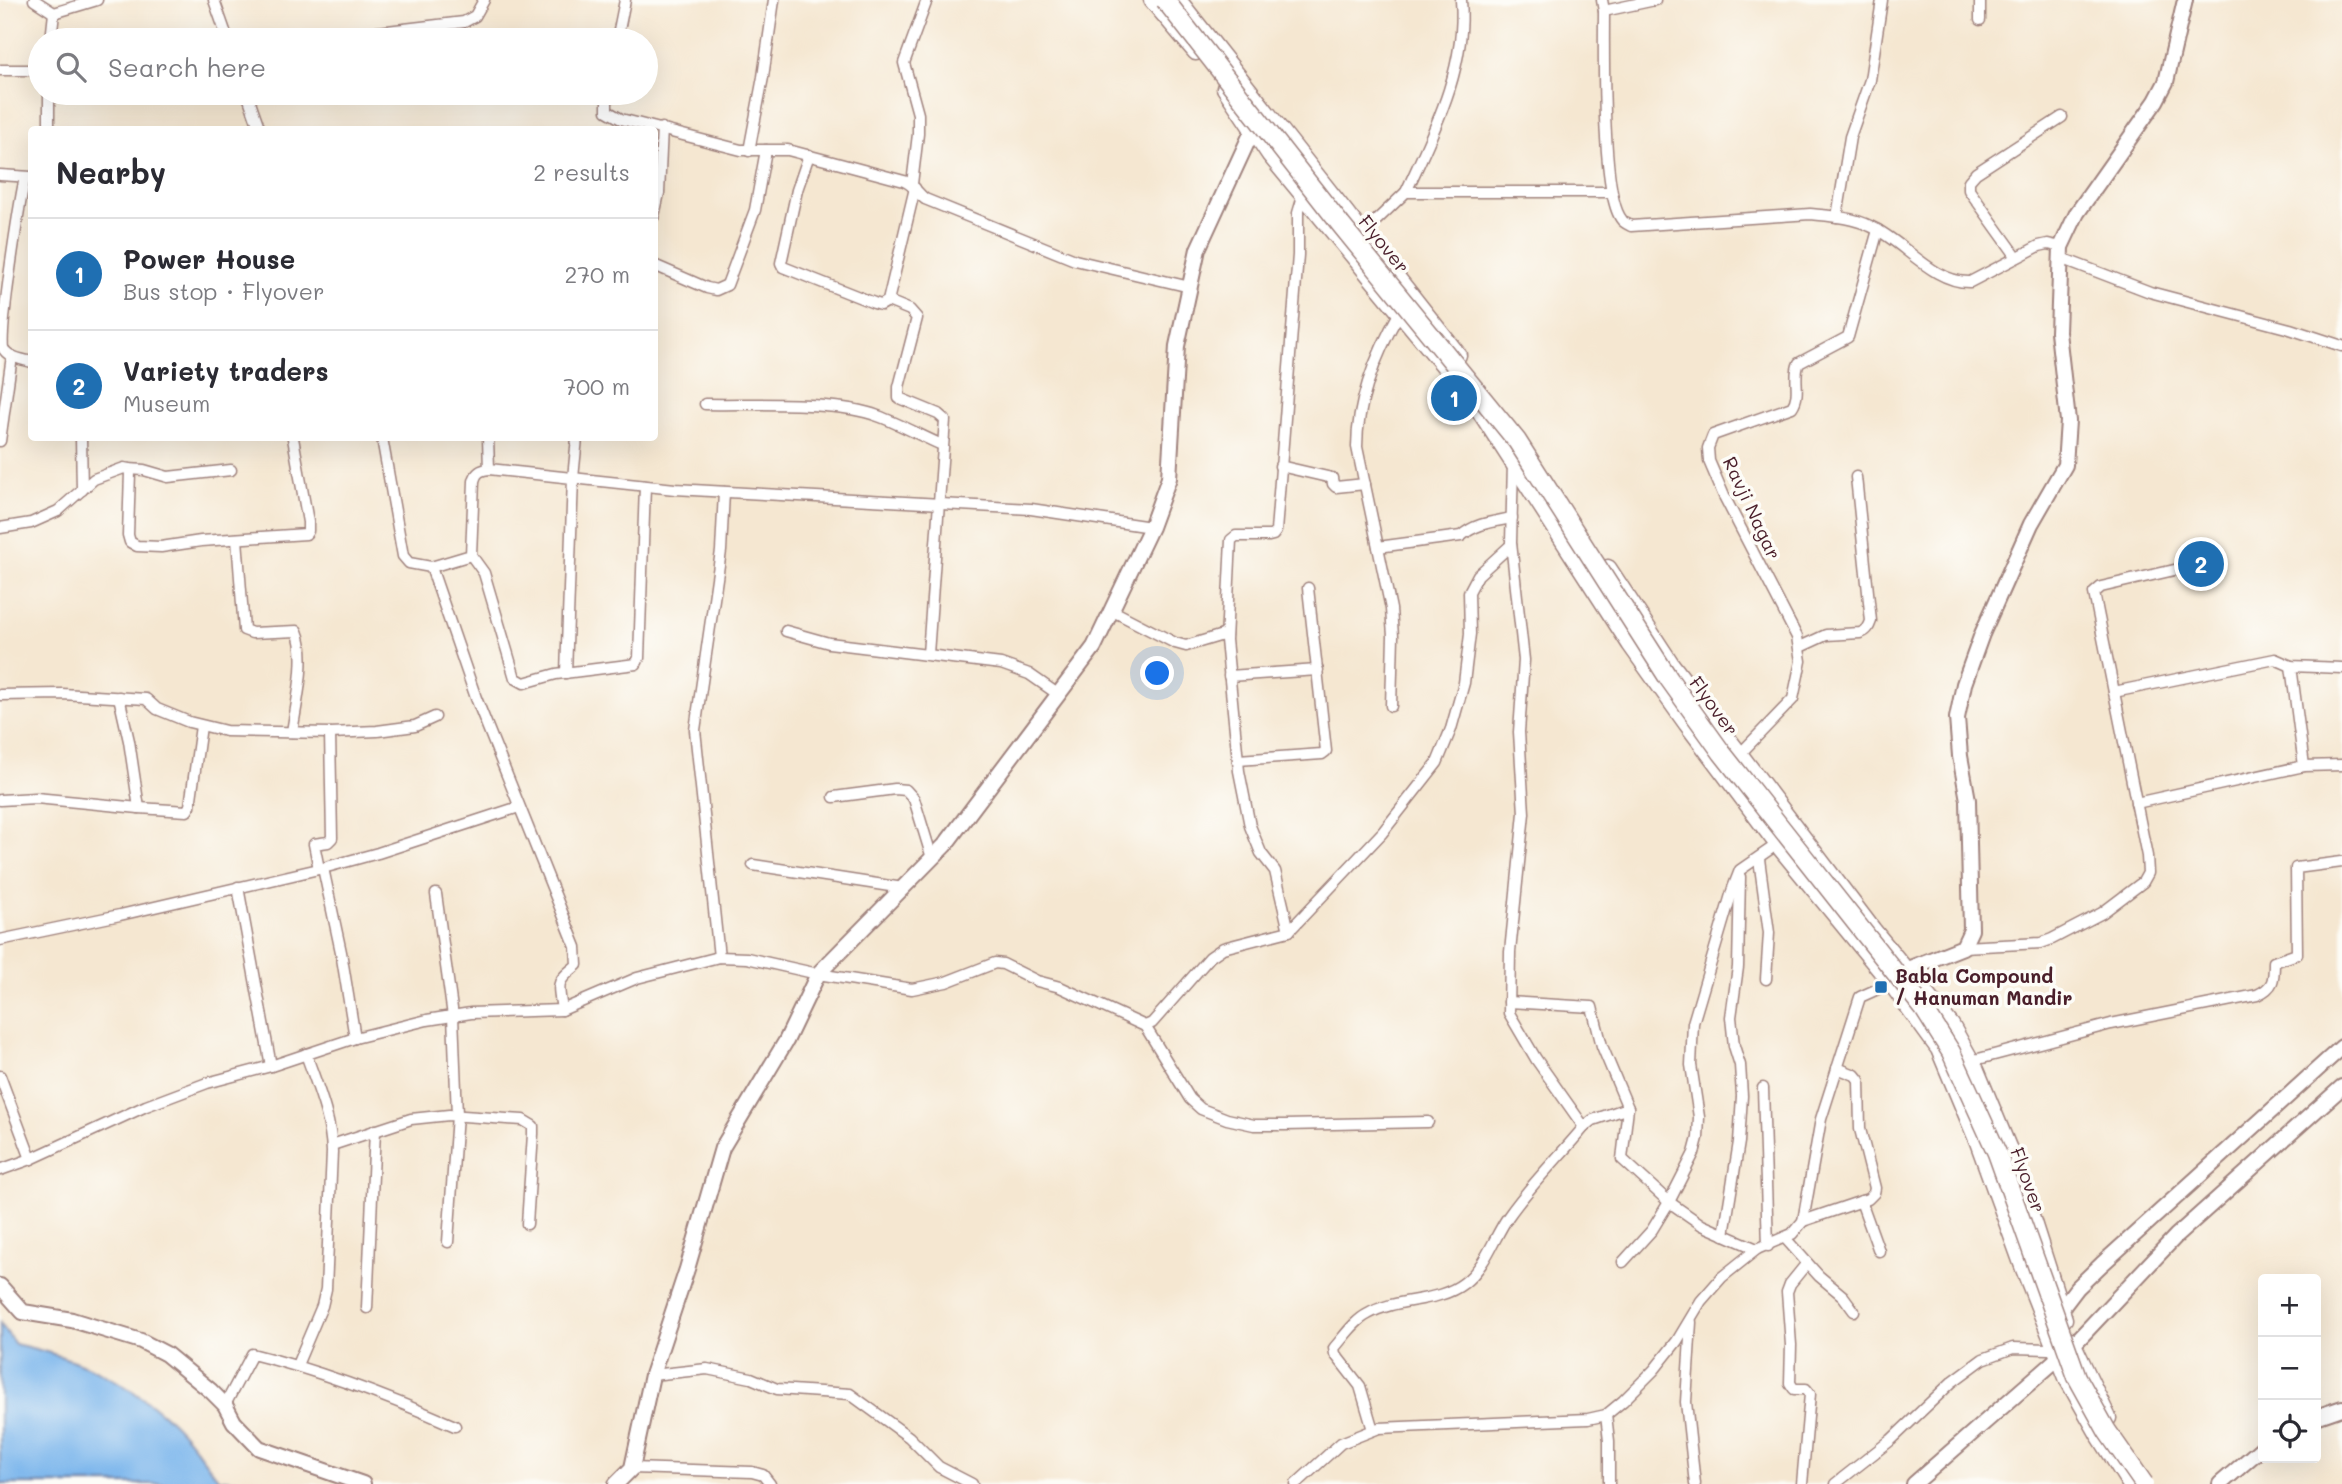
<!DOCTYPE html>
<meta charset="utf-8">
<style>
body{margin:0;font-family:Mali,sans-serif;background:#f2f2f3;color:#2b2b33}
.controls{position:absolute;right:21px;bottom:21px;display:grid;overflow:hidden;border-radius:7px;box-shadow:0 7px 28px #0002}
.controls button{width:63px;height:63px;display:grid;place-items:center;padding:0;border:0;border-bottom:2px solid #e1e1e2;background:#fff;color:#2b2b33;font:35px sans-serif}
.you{position:absolute;left:1158px;top:674px;width:24px;height:24px;margin:-18px;border:5px solid #fff;border-radius:50%;background:#1a73e8;box-shadow:0 0 0 10px #1a73e833}
.badge{display:grid;place-items:center;width:46px;height:46px;border-radius:50%;background:#1f6fb2;color:#fff;font-size:23px;font-weight:700}
.pin{position:absolute;translate:-50% -50%;border:4px solid #fff;box-shadow:0 2px 7px #0006}
.list{margin:0;padding:0;list-style:none}
h2{display:flex;justify-content:space-between;align-items:center;height:91px;margin:0;padding:0 28px;font-size:30px}
h2 small{font-size:23px;font-weight:400;color:#7c7c81}
.list li{display:grid;grid-template-columns:46px 1fr auto;gap:21px;align-items:center;box-sizing:border-box;height:112px;padding:0 28px;border-top:2px solid #e1e1e2}
.list b{display:block;font-size:26px;white-space:nowrap}
.list p{margin:0;font-size:23px;white-space:nowrap;color:#7c7c81}
.list em{font-size:23px;font-style:normal;color:#7c7c81}
.icon{flex:none;width:38px;height:38px;fill:none;stroke:currentColor;stroke-width:2;stroke-linecap:round;stroke-linejoin:round}
.map{position:relative;flex:none;width:2342px;height:1484px;overflow:hidden}
.search{position:absolute;background:#fff;box-shadow:0 7px 28px #0002;left:28px;top:28px;width:630px;height:77px;display:flex;align-items:center;gap:18px;box-sizing:border-box;padding:0 24px;border-radius:38px;color:#7c7c81;font-size:26px}
.panel{position:absolute;background:#fff;box-shadow:0 7px 28px #0002;left:28px;top:126px;width:630px;height:315px;border-radius:7px}
.map>svg:first-child{display:block}
.water{fill:#7bb6ec;stroke:#626a8c;stroke-width:2}
.lines{fill:none;stroke-linecap:round;stroke-linejoin:round}
.street-casing{stroke:#a0837e;stroke-width:13}
.secondary-casing{stroke:#a0837e;stroke-width:18}
.primary-casing{stroke:#a0837e;stroke-width:19}
.street{stroke:#fff;stroke-width:10}
.secondary{stroke:#fff;stroke-width:14}
.primary{stroke:#fff;stroke-width:16}
.highway-bridge-casing{stroke:#a0837e;stroke-width:21;stroke-linecap:butt}
.highway-bridge{stroke:#fff;stroke-width:18}
.poi-dot{fill:#1f6fb2;stroke:#fdfcf7;stroke-width:2.5}
.labels{text-anchor:middle;stroke-width:7;stroke-linejoin:round;paint-order:stroke}
.street-label{font-size:19px;fill:#4a1f2b;stroke:#fdfcf7}
.poi-label{font-size:19px;font-weight:bold;fill:#4a1f2b;stroke:#fdfcf7;text-anchor:start}
</style>
<div class="map">
<svg width="2342" height="1484" viewBox="0 0 2342 1484">
<rect width="100%" height="100%" fill="#fdfcf7"/>
<filter id="ink" filterUnits="userSpaceOnUse"><feTurbulence type="fractalNoise" baseFrequency=".0143" numOctaves="2"/><feDisplacementMap in="SourceGraphic" scale="14" xChannelSelector="R" yChannelSelector="G"/><feConvolveMatrix kernelMatrix="1 2 1 2 8 2 1 2 1" color-interpolation-filters="sRGB"/></filter>
<filter id="wash" filterUnits="userSpaceOnUse"><feTurbulence type="fractalNoise" baseFrequency=".00686" numOctaves="4" result="noise"/><feDisplacementMap in="SourceGraphic" scale="28" xChannelSelector="R" yChannelSelector="G"/><feGaussianBlur stdDeviation="1.57" result="paint"/><feColorMatrix in="noise" values="0 0 0 0 0 0 0 0 0 0 0 0 0 0 0 0 0 1.4 0 .05"/><feComposite in="paint" operator="in"/></filter>
<g filter="url(#wash)">
<rect width="100%" height="100%" fill="#f5e7d1"/>
<path class="water" d="M 0,1323 L 15,1344 C 78,1358 121,1377 170,1420 C 189,1437 203,1460 219,1479 L 280,1484 L 0,1484 Z"/>
</g>
<g filter="url(#ink)">
<g class="lines">
<g class="street-casing">
<g id="street">
<path d="M 34,0 L 54,13 L 97,0"/>
<path d="M 214,0 L 228,40"/>
<path d="M 1602,0 L 1604,11"/>
<path d="M 1655,0 L 1604,11 C 1604,48 1601,196 1622,220 C 1623,222 1629,225 1631,226 L 1810,214 C 1830,216 1852,217 1870,226 C 1903,240 1932,283 1970,282 L 2039,246 L 2048,244 L 2061,247"/>
<path d="M 1980,0 L 1980,20"/>
<path d="M 327,38 L 464,22 L 475,16 L 484,0"/>
<path d="M 51,40 L 54,13"/>
<path d="M 617,40 L 625,0"/>
<path d="M 0,70 L 40,70"/>
<path d="M 49,93 L 49,130"/>
<path d="M 247,93 L 260,130"/>
<path d="M 607,93 L 607,111 L 621,119 L 741,150 L 788,150 L 904,181 C 914,185 917,193 925,199 L 1075,260 L 1190,287"/>
<path d="M 749,151 L 763,77 L 774,0"/>
<path d="M 809,155 L 797,190 L 781,263 L 783,267 L 874,303 L 881,305 L 888,301 L 915,188"/>
<path d="M 0,175 L 31,177"/>
<path d="M 25,177 C 19,206 0,326 3,348 C 8,358 22,359 32,362"/>
<path d="M 912,184 L 918,134 L 918,114 L 904,63 L 927,0"/>
<path d="M 1406,192 C 1433,133 1467,68 1461,0"/>
<path d="M 654,216 L 659,193 L 662,128"/>
<path d="M 1837,217 L 1850,137 L 1870,80 L 1882,0"/>
<path d="M 1360,236 L 1406,192 L 1611,192"/>
<path d="M 2017,257 L 1969,190 L 1969,181 L 1976,173 L 2062,117"/>
<path d="M 2061,258 L 2150,292 L 2290,329 L 2342,346"/>
<path d="M 654,265 L 707,288 L 716,290 L 727,285 L 755,210 L 766,150"/>
<path d="M 888,301 L 910,310 L 917,318 L 899,387 L 899,398 L 938,414 L 945,420 L 928,654"/>
<path d="M 705,404 C 753,405 836,400 878,416 C 900,424 921,436 942,445"/>
<path d="M 81,438 L 82,490"/>
<path d="M 382,438 L 403,556 L 409,563 L 431,567 L 476,698 L 576,947 L 577,965 C 555,983 558,982 562,1010"/>
<path d="M 0,441 L 12,356"/>
<path d="M 1513,463 L 1511,543 L 1524,660 L 1519,732 L 1524,813 L 1510,952 L 1509,1013 L 1536,1059 L 1584,1127 L 1593,1120 L 1628,1108 L 1622,1159 L 1669,1202 L 1694,1153 L 1698,1138 L 1699,1117 L 1691,1065 L 1693,1023 L 1733,888 L 1740,870 L 1782,841"/>
<path d="M 1280,466 L 1332,478 L 1333,484 L 1336,487 L 1365,484"/>
<path d="M 129,469 L 144,470 L 168,477 L 231,470"/>
<path d="M 489,469 L 675,489 L 1031,509 L 1151,527"/>
<path d="M 0,528 L 31,523 L 58,511 L 94,479 L 124,468 L 129,469 L 130,472 L 128,535 L 130,542 L 137,546 L 161,547 L 201,541 L 306,534 L 308,531 L 308,522 L 293,438"/>
<path d="M 237,539 L 244,630 L 252,633 L 297,631 C 308,656 296,705 292,732"/>
<path d="M 1378,547 L 1461,536 C 1476,523 1493,522 1512,518"/>
<path d="M 471,555 L 484,573 L 515,678 L 524,683 L 556,674 L 636,664 L 639,658 L 645,486"/>
<path d="M 431,567 L 471,555 L 474,481 C 476,472 481,470 489,469 L 488,438"/>
<path d="M 1113,611 L 1175,643 L 1186,646 L 1226,634"/>
<path d="M 786,631 L 829,643 L 1001,664 L 1029,674 L 1059,695"/>
<path d="M 1800,647 L 1826,635 L 1860,633 C 1867,631 1869,627 1871,621 L 1856,477"/>
<path d="M 2291,666 L 2304,766"/>
<path d="M 566,673 L 573,478 L 577,438"/>
<path d="M 1229,676 L 1318,670"/>
<path d="M 2114,692 L 2275,659 L 2291,666 L 2342,668"/>
<path d="M 0,695 L 62,694 L 146,699 L 157,709 L 189,722 L 226,731 L 330,733 L 377,731 L 415,726 L 435,717"/>
<path d="M 119,697 L 129,741 L 139,808"/>
<path d="M 1391,706 L 1393,636 L 1391,609 L 1357,447 C 1357,400 1378,350 1401,310"/>
<path d="M 1738,756 L 1793,699 L 1801,661 L 1797,637 L 1724,496 L 1709,461 L 1708,448 L 1713,435 L 1792,407 C 1802,393 1792,377 1799,363 L 1848,337 L 1878,230"/>
<path d="M 1238,760 L 1322,754 L 1326,751 L 1308,588"/>
<path d="M 834,797 L 895,789 L 906,790 L 914,799 L 932,858"/>
<path d="M 0,800 L 36,798 L 139,808 L 187,811 L 190,806 L 201,726"/>
<path d="M 2136,803 L 2304,766 L 2342,765"/>
<path d="M 1759,859 L 1769,933 L 1766,979"/>
<path d="M 753,865 L 903,888"/>
<path d="M 323,868 L 341,952 L 355,1038"/>
<path d="M 319,869 L 314,844 L 328,842 L 332,838 L 330,733"/>
<path d="M 238,887 L 271,1066"/>
<path d="M 436,894 L 453,1016 L 457,1115 L 448,1242"/>
<path d="M 1289,931 L 1275,871 L 1261,853 L 1250,826 L 1239,771 L 1226,640 L 1231,540 L 1236,536 L 1269,536 L 1273,535 L 1276,531 L 1298,255 L 1298,213 L 1304,193"/>
<path d="M 0,940 L 120,915 L 323,868 L 378,853 L 519,807"/>
<path d="M 1963,947 L 2041,943 L 2052,939 L 2102,913 L 2143,882 L 2148,873 L 2147,856 L 2094,593 L 2101,587 L 2213,561"/>
<path d="M 719,957 L 695,730 L 721,551 L 724,492"/>
<path d="M 1509,1002 L 1592,1007 L 1602,1046 L 1628,1108"/>
<path d="M 1145,1026 L 1152,1023 L 1210,957 L 1223,948 L 1289,931 L 1382,833 L 1437,763 L 1451,729 L 1464,683 L 1470,634 L 1469,592 L 1478,575 L 1511,545"/>
<path d="M 1971,1061 L 2111,1024 L 2257,995 C 2274,987 2274,980 2274,962 L 2297,954 L 2296,868 L 2342,862"/>
<path d="M 0,1076 L 31,1159"/>
<path d="M 1763,1088 L 1768,1246"/>
<path d="M 332,1145 L 411,1119 L 449,1115 L 523,1120 L 533,1126 L 533,1134 L 527,1224"/>
<path d="M 0,1170 L 31,1159 L 146,1106 L 207,1083 L 271,1066 L 355,1038 L 427,1020 L 471,1013 L 562,1010 L 637,978 L 719,957 L 747,958 L 818,974 L 912,989 L 946,982 L 995,963 L 1003,964 L 1037,981 L 1060,987 L 1145,1026 L 1190,1099 L 1201,1109 L 1227,1119 L 1254,1125 L 1285,1125 L 1428,1122"/>
<path d="M 1861,1201 L 1879,1251"/>
<path d="M 1803,1221 L 1868,1199 L 1874,1193 L 1875,1188 L 1860,1129 L 1859,1080 L 1855,1075 L 1837,1068"/>
<path d="M 1724,1235 L 1739,1142 L 1742,1096 L 1740,1065 L 1734,1046 L 1731,1017 L 1738,967 L 1740,877"/>
<path d="M 1785,1238 L 1819,1276 L 1843,1296 L 1854,1311"/>
<path d="M 1757,1249 L 1792,1234 L 1803,1221 L 1821,1119 L 1860,997 L 1891,983"/>
<path d="M 367,1308 L 375,1130"/>
<path d="M 1691,1322 L 1686,1402 L 1695,1484"/>
<path d="M 297,1365 L 322,1306 L 326,1289 L 332,1152 C 331,1117 317,1086 306,1054"/>
<path d="M 652,1375 L 707,1369 L 751,1378 L 777,1389 L 850,1394 L 909,1437 L 939,1467 L 972,1484"/>
<path d="M 225,1405 L 252,1354 C 322,1371 389,1397 455,1426"/>
<path d="M 1606,1415 L 1609,1441 L 1609,1484"/>
<path d="M 1373,1430 L 1360,1386 L 1335,1354 L 1334,1348 C 1344,1337 1354,1321 1368,1314 C 1397,1297 1437,1304 1464,1283 C 1486,1266 1493,1239 1508,1217 C 1530,1185 1560,1156 1584,1127"/>
<path d="M 632,1468 L 752,1472 L 763,1475 L 770,1484"/>
<path d="M 1296,1484 L 1341,1443 L 1379,1428 L 1588,1419 L 1606,1415 L 1623,1401 L 1654,1370 L 1677,1341 L 1701,1301 L 1722,1277 L 1757,1249 L 1702,1225 L 1669,1202 L 1652,1230 L 1623,1262"/>
<path d="M 1802,1484 L 1810,1394 L 1806,1389 L 1794,1389 L 1790,1383 L 1791,1345 L 1787,1292 L 1790,1284 L 1807,1263"/>
<path d="M 1835,1484 L 1891,1440 L 1952,1382 L 1983,1359 L 2013,1348 L 2048,1349 L 2059,1345"/>
</g>
</g>
<g class="secondary-casing">
<g id="secondary">
<path d="M 1898,977 L 1905,970 L 1963,947 L 1971,930 L 1968,800 L 1960,756 L 1957,718 L 1964,684 L 1982,634 L 2031,524 L 2065,465 L 2068,421 L 2058,332 L 2061,247 L 2077,213 L 2156,101 L 2166,82 L 2185,0"/>
<path d="M 0,1286 L 23,1312 L 72,1320 L 141,1341 L 166,1354 L 211,1391 L 225,1405 L 234,1422 L 259,1448 L 363,1484"/>
<path d="M 2061,1309 L 2077,1288 L 2102,1264 L 2342,1047"/>
<path d="M 2316,1417 L 2342,1408"/>
<path d="M 616,1484 L 632,1468 L 652,1375 L 687,1269 L 722,1148 L 786,1041 L 818,974 L 945,845 L 1094,647 L 1151,527 L 1169,478 L 1177,346 L 1198,249 L 1256,123"/>
<path d="M 1914,1484 L 2073,1345 L 2176,1236 L 2342,1087"/>
<path d="M 2220,1484 L 2263,1447"/>
</g>
</g>
<g class="primary-casing">
<g id="primary">
<path d="M 1152,0 L 1196,52"/>
<path d="M 1178,0 L 1458,355"/>
<path d="M 1225,88 L 1270,155 L 1474,402 L 1630,644 L 1687,724 L 1778,845 L 1891,983 L 1939,1049 L 1978,1142 L 2024,1269 L 2068,1380 L 2099,1435 L 2130,1484"/>
<path d="M 1608,568 L 1671,664 L 1873,930 L 1951,1025 L 1976,1070 L 2012,1157 L 2064,1319"/>
<path d="M 2071,1340 L 2108,1418"/>
</g>
</g>
<use href="#street" class="street"/>
<use href="#secondary" class="secondary"/>
<use href="#primary" class="primary"/>
<g class="highway-bridge-casing">
<path id="highway-bridge" d="M 1165,0 L 1341,225 L 1517,441 L 1669,679 L 1722,753 L 1924,1009 L 1951,1052 L 1997,1153 L 2077,1377 L 2107,1431 L 2144,1484"/>
</g>
<use href="#highway-bridge" class="highway-bridge"/>
</g>
</g>
<rect class="poi-dot" x="1874" y="980" width="14" height="14" rx="3.5"/>
<g class="labels">
<g class="street-label">
<text transform="translate(1384 244) rotate(51)" y="7">Flyover</text>
<text transform="translate(1752 508) rotate(65)" y="7">Ravji Nagar</text>
<text transform="translate(1714 706) rotate(54)" y="7">Flyover</text>
<text transform="translate(2028 1180) rotate(70)" y="7">Flyover</text>
</g>
<g class="poi-label">
<text x="1895" y="983">Babla Compound<tspan x="1895" dy="22">/ Hanuman Mandir</tspan></text>
</g>
</g>
</svg>
<div class="controls">
<button>+</button>
<button>−</button>
<button><svg class="icon" aria-label="locate" viewBox="0 0 24 24"><circle cx="12" cy="12" r="6"/><path d="M12 2v4M12 18v4M2 12h4M18 12h4"/></svg></button>
</div>
<div class="you"></div>
<div class="pin badge" style="left:1454px;top:398px">1</div>
<div class="pin badge" style="left:2201px;top:564px">2</div>
<div class="search"><svg class="icon" aria-label="search" viewBox="0 0 24 24"><circle cx="10" cy="10" r="6"/><path d="M15 15l6 6"/></svg>Search here</div>
<section class="panel">
<h2>Nearby<small>2 results</small></h2>
<ul class="list">
<li><span class="badge">1</span><div><b>Power House</b><p>Bus stop · Flyover</p></div><em>270 m</em></li>
<li><span class="badge">2</span><div><b>Variety traders</b><p>Museum</p></div><em>700 m</em></li>
</ul>
</section>
</div>
